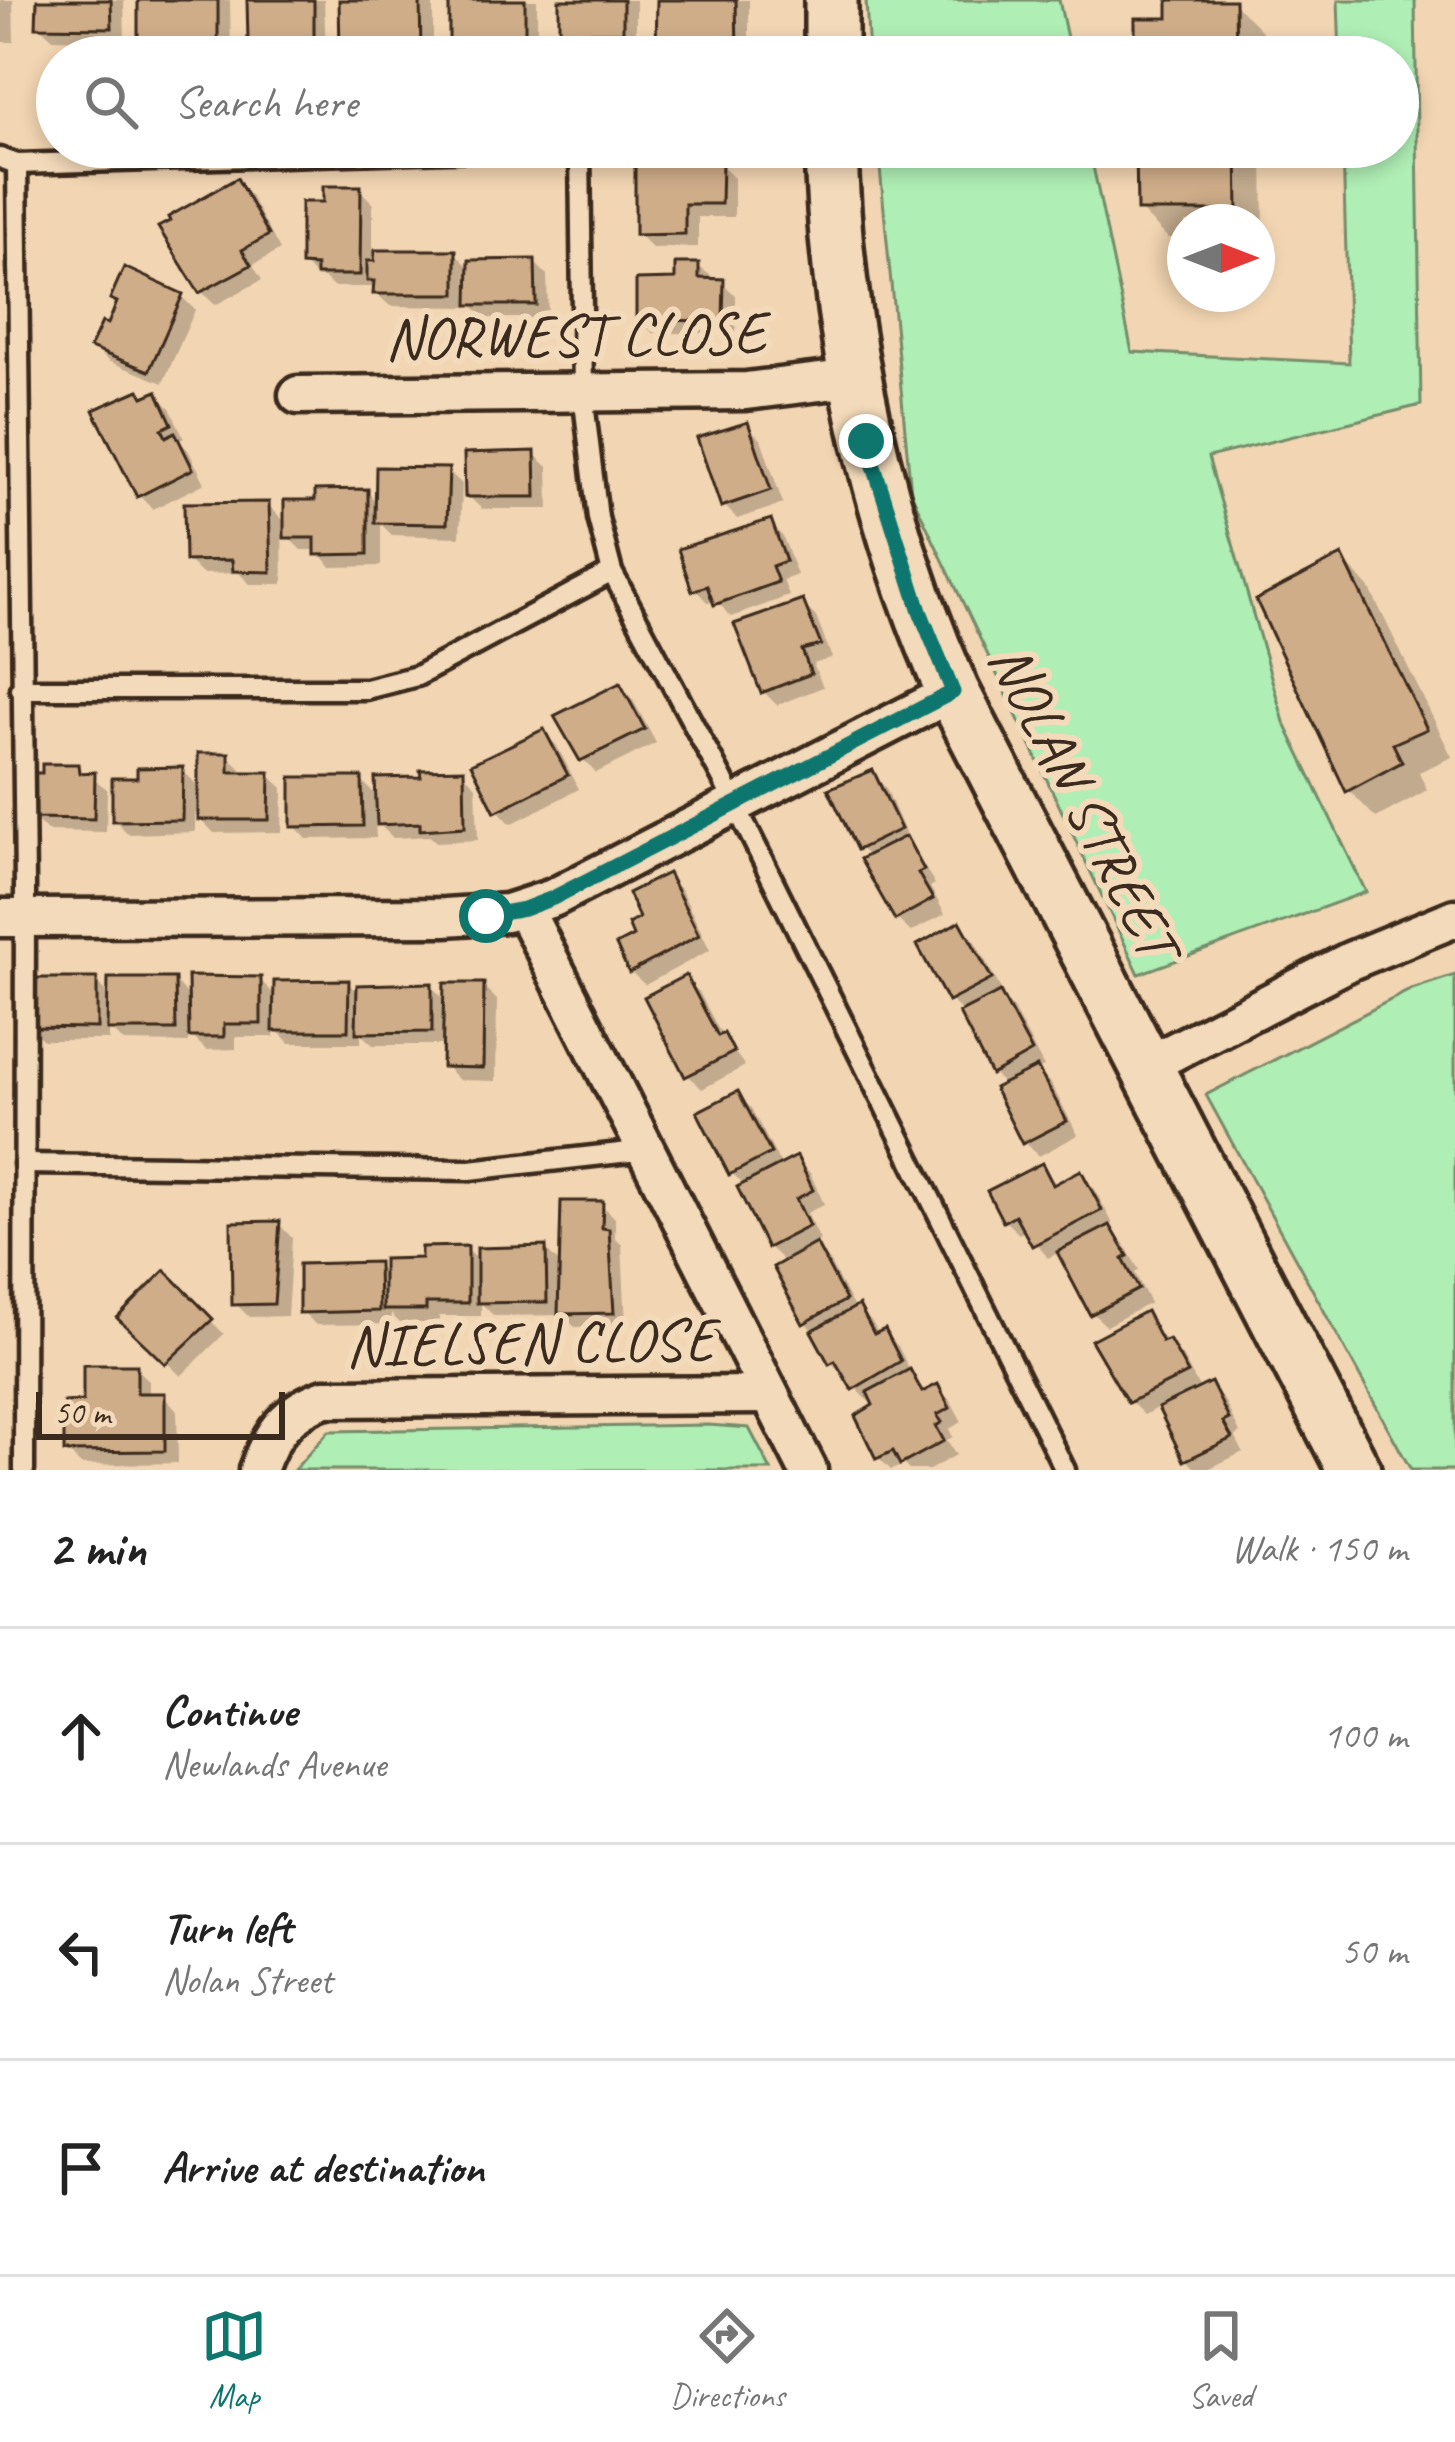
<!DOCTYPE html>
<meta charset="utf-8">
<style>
body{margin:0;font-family:Caveat,sans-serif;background:#f6f6f6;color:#222}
.compass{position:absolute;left:1167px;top:204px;width:108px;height:108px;border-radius:50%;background:#fff;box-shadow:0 6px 18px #0003;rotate:90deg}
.scale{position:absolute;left:36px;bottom:30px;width:249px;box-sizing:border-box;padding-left:12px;border:6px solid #3b2a1e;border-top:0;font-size:33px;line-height:42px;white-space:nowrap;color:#3b2a1e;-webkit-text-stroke:9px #f3daba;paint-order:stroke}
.stop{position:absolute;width:36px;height:36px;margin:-27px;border:9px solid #0f766e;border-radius:50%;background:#fff}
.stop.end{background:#0f766e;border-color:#fff;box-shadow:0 3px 12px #0008}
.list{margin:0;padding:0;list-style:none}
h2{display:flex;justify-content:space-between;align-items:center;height:156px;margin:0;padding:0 48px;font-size:51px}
h2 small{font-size:39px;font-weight:400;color:#767676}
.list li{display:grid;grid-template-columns:78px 1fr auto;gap:36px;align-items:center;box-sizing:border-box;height:216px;padding:0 48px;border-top:3px solid #e0e0e0}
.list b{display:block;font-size:45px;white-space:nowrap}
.list p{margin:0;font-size:39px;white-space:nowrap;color:#767676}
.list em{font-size:39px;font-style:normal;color:#767676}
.icon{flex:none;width:66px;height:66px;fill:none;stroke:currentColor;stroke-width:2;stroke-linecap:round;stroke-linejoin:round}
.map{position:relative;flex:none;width:1455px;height:1470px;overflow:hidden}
.search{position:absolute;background:#fff;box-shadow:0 6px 18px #0003;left:36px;right:36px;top:36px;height:132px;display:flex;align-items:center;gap:30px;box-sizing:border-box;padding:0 42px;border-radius:66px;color:#767676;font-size:45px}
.sheet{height:804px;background:#fff}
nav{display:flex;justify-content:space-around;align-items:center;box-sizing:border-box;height:168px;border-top:3px solid #e0e0e0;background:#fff;font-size:33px;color:#767676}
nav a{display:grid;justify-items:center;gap:6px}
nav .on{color:#0f766e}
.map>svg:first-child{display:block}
.green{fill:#afeeb5;stroke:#758c6a;stroke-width:3}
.shadow{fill:#0003}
.building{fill:#cfad89;stroke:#3b2a1e;stroke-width:3}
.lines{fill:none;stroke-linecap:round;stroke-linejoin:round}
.lane-casing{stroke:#3b2a1e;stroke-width:27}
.street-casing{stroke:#3b2a1e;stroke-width:45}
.secondary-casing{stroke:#3b2a1e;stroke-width:60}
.lane{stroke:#f3daba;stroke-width:18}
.street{stroke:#f3daba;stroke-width:36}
.secondary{stroke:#f3daba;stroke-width:51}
.route{stroke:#0f766e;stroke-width:15}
.labels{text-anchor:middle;stroke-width:12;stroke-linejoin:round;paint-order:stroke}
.street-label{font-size:60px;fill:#3b2a1e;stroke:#f3daba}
</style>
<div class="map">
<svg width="1455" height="1470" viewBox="0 0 1455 1470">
<rect width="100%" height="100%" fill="#f2d5b2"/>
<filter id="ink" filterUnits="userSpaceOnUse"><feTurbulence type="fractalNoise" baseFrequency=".00833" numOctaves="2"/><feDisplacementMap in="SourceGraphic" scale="24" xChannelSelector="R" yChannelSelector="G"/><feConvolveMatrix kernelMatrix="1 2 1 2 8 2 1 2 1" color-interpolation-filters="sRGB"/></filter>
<g filter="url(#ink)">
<g class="green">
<path d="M 866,0 L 1059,0 L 1071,57 L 869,57 Z"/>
<path d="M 1338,0 L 1415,0 L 1421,405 L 1208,457 L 1284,722 L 1366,892 L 1139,974 L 911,493 L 878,147 L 1089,147 L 1132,352 L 1349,363 L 1343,147 L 1398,147 L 1398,57 L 1340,57 Z"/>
<path d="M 1455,975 L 1455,1470 L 1411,1470 L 1206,1095 L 1412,989 Z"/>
<path d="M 708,1425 L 749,1428 L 771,1470 L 294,1470 L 329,1431 Z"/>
</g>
<g class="shadow">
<path d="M 0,0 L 13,0 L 14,42 L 0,42 Z"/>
<path d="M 40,0 L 124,0 L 125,41 L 53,39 L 39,26 Z"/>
<path d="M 141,0 L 230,0 L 231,57 L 150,57 L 141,48 Z"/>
<path d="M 250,0 L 324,0 L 326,53 L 265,53 L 251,39 Z"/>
<path d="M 342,0 L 433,0 L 433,57 L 349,57 L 343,51 Z"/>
<path d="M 452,0 L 537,0 L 537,57 L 454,57 Z"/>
<path d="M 562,0 L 636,0 L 636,44 L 576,44 L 562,31 Z"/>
<path d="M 660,0 L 749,0 L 749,57 L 666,57 L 659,50 Z"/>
<path d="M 1234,3 L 1262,31 L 1262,57 L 1138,57 Z"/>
<path d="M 1139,147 L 1263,147 L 1264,237 L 1257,237 L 1257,222 L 1185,222 L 1185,238 L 1168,238 L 1140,210 Z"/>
<path d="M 720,164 L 734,178 L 734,217 L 698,217 L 698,247 L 652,248 L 638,234 Z"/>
<path d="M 236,182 L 250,195 L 280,250 L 253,265 L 262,280 L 215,305 L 202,292 Z"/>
<path d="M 359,189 L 373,203 L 373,253 L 455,253 L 472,270 L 534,262 L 547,275 L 548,318 L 485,318 L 468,301 L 468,307 L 390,306 L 376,293 L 376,287 L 333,287 L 324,278 L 317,278 L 304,264 L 327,205 Z"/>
<path d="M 698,266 L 736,295 L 736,333 L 653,333 L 639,319 Z"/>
<path d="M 181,296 L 195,310 L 163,383 L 108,361 L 94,347 L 110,328 Z"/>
<path d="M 156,394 L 170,408 L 184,438 L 178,440 L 188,450 L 205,483 L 153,509 L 139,496 L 145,400 Z"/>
<path d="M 747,426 L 761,439 L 783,504 L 737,519 L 724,505 Z"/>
<path d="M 534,454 L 548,467 L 549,509 L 482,509 L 468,496 Z"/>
<path d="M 448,471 L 462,484 L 460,537 L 392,535 L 381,524 L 381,566 L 331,567 L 318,550 L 301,550 L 282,531 L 283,584 L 250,584 L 239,573 L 202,574 L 188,560 L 268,505 L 287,524 L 318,503 L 367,492 L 378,504 Z"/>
<path d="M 770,523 L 783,537 L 797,575 L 783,580 L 789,596 L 731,617 L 716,600 L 708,603 L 695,589 Z"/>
<path d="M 1342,559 L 1369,587 L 1452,757 L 1419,772 L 1427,790 L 1376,818 L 1349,790 Z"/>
<path d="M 803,604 L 816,617 L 832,658 L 813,664 L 823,687 L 777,705 L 763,691 Z"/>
<path d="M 619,687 L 633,700 L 656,743 L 596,773 L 583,759 Z"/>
<path d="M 543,732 L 557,746 L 579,789 L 511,824 L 498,810 Z"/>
<path d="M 228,756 L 241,769 L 242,775 L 269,775 L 283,788 L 282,832 L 214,833 L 195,813 L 195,832 L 128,834 L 115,820 L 140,781 L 182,770 L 201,789 Z"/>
<path d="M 77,767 L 107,789 L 106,832 L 47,831 L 33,817 Z"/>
<path d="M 462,772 L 476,786 L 478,840 L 436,842 L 430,836 L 393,838 L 375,820 L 376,838 L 307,839 L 294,825 L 361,780 L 379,798 L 424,780 Z"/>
<path d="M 872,774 L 886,788 L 910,844 L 935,884 L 930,887 L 945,914 L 911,932 L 897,919 L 869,857 L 860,848 Z"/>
<path d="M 667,876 L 681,890 L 710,950 L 645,985 L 631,972 L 636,937 Z"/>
<path d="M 960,925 L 973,938 L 1003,993 L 999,995 L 1013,1009 L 1044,1067 L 1037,1070 L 1051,1084 L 1078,1135 L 1039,1156 L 1025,1143 L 998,1090 L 1005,1086 L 993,1073 L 965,1014 L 950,1000 Z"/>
<path d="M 685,978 L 699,992 L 722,1036 L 745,1066 L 702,1089 L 688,1075 Z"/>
<path d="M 260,980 L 277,997 L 348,983 L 360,995 L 431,986 L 447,1002 L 483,986 L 497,1000 L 496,1081 L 459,1080 L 445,1066 L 445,1045 L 373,1045 L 361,1034 L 361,1043 L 290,1043 L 274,1028 L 274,1037 L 236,1037 L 236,1049 L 206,1050 L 188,1032 L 189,1043 L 124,1042 L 109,1027 L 109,1040 L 43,1040 L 29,1026 L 96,981 L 110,996 L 174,981 L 191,998 Z"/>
<path d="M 737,1095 L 751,1108 L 782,1167 L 796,1160 L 810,1173 L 824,1204 L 807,1213 L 820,1240 L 813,1245 L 829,1261 L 855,1310 L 872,1322 L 879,1335 L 884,1332 L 898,1346 L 912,1375 L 927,1393 L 937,1388 L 951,1401 L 962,1422 L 949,1429 L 953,1437 L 947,1440 L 956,1455 L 929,1470 L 909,1470 L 904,1465 L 891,1470 L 879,1458 L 873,1398 L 868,1401 L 831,1362 L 806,1322 L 786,1263 L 769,1247 L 745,1186 L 732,1173 Z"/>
<path d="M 1041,1166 L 1058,1186 L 1081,1174 L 1094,1188 L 1113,1224 L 1108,1227 L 1123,1242 L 1139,1270 L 1135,1273 L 1150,1303 L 1106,1326 L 1093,1313 L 1060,1252 L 1048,1258 L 1026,1230 L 1019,1234 L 1005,1221 L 991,1193 Z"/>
<path d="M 601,1204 L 615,1218 L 615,1238 L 622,1245 L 626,1325 L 575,1327 L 563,1315 L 494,1316 L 481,1303 L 481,1316 L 439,1316 L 439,1323 L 400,1323 L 391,1314 L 391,1324 L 316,1325 L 302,1311 L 377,1265 L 386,1275 L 467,1249 L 480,1262 L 545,1249 L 562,1266 Z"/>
<path d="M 279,1224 L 292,1238 L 287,1316 L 249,1317 L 235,1303 Z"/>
<path d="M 165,1274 L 224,1334 L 181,1376 L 121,1318 Z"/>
<path d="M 1145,1315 L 1167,1343 L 1182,1356 L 1201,1391 L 1210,1386 L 1224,1400 L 1240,1433 L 1235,1436 L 1243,1452 L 1206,1470 L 1197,1470 L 1186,1459 L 1160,1406 L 1144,1415 L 1130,1401 Z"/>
<path d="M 135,1368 L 149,1381 L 149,1396 L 164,1396 L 177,1410 L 178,1463 L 81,1465 L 67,1451 L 86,1404 Z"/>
</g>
<g class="building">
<path d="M 37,0 L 111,0 L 112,28 L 36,27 Z"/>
<rect x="138" y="0" width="80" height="50"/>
<path d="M 247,0 L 314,0 L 314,40 L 248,41 Z"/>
<path d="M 339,0 L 420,0 L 421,52 L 340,52 Z"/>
<rect x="449" y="0" width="76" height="56"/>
<rect x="559" y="0" width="64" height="32"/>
<path d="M 657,0 L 736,0 L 737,52 L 656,51 Z"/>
<path d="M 1168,0 L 1235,0 L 1236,57 L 1135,57 L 1135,18 L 1168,18 Z"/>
<path d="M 1136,147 L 1237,147 L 1238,211 L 1137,211 Z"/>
<path d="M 635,161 L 722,161 L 721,204 L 685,204 L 685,234 L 635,235 Z"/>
<path d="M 237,178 L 269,235 L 242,250 L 251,265 L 199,293 L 158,227 L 170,221 L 168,217 Z"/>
<path d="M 323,186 L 361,186 L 360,275 L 316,275 L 316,266 L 301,265 L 301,202 L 323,202 Z"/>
<path d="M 375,250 L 456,250 L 456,294 L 373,294 L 374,281 L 367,281 L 367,261 L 374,261 Z"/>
<path d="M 535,259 L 536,305 L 468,305 L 469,260 Z"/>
<path d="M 675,263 L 699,263 L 699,278 L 724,279 L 723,321 L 636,320 L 636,280 L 675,279 Z"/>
<path d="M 124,267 L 183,294 L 149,371 L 90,348 L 102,322 L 108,324 L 117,302 L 110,299 Z"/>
<path d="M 139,390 L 143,397 L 157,391 L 172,424 L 162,429 L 166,437 L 175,432 L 193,469 L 137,497 L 93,410 Z"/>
<path d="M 748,422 L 771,490 L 721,507 L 697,438 Z"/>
<path d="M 535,451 L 536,497 L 465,497 L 464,453 Z"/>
<path d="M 376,467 L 449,468 L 447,524 L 375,523 Z"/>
<path d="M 368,489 L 368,554 L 315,555 L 315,538 L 284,538 L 284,500 L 315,500 L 315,490 Z"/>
<path d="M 269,502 L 271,572 L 233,571 L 232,560 L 185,561 L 184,503 Z"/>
<path d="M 771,519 L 786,561 L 772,566 L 778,582 L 714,605 L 707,586 L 692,591 L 678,549 Z"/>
<path d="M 1342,555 L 1427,729 L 1393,744 L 1402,762 L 1346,792 L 1256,600 Z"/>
<path d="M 803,600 L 821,645 L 802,650 L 811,674 L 761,693 L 734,624 Z"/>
<path d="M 620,683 L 645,729 L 580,761 L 554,716 Z"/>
<path d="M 544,729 L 568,775 L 495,812 L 471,764 Z"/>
<path d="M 198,753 L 229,753 L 229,772 L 270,772 L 269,820 L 198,820 Z"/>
<path d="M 42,764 L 78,764 L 79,773 L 95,772 L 94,819 L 30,818 L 30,773 L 42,773 Z"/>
<path d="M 183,767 L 182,820 L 112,821 L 112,778 L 137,778 L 137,768 Z"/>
<path d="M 464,769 L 465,827 L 420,830 L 420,823 L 377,825 L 375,778 L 421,777 L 420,770 Z"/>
<path d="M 873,770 L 901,829 L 857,850 L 828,789 Z"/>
<path d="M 291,777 L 362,777 L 363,826 L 291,827 Z"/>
<path d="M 906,836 L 924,870 L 918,873 L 933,899 L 895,920 L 860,859 Z"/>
<path d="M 668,873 L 699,935 L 629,973 L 616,945 L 633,936 L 628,924 L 639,918 L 628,893 Z"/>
<path d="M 960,921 L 992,979 L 948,1002 L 917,945 Z"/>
<path d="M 686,975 L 718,1036 L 724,1033 L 734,1052 L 685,1077 L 644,997 Z"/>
<path d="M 188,976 L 261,977 L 261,1024 L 224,1024 L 224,1037 L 189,1037 Z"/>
<path d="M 28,978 L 97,978 L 97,1028 L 26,1027 Z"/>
<path d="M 108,978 L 175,978 L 176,1030 L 107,1030 Z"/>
<path d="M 349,980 L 348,1031 L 273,1031 L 274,981 Z"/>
<path d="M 432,983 L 432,1032 L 356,1033 L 357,985 Z"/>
<path d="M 444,983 L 484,983 L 483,1068 L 442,1067 Z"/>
<path d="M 1000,992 L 1032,1052 L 991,1075 L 959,1013 Z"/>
<path d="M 1037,1067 L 1067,1121 L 1022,1144 L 994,1088 Z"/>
<path d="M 738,1091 L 771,1153 L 729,1175 L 697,1112 Z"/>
<path d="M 797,1156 L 813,1190 L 796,1199 L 809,1226 L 767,1248 L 737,1187 Z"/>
<path d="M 1042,1163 L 1053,1185 L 1081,1170 L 1102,1210 L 1032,1246 L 1015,1215 L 1003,1222 L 987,1191 Z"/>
<path d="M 561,1201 L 603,1201 L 602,1228 L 609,1229 L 614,1313 L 558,1314 Z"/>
<path d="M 280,1221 L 274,1304 L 232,1305 L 231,1222 Z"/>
<path d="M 1110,1225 L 1128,1256 L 1123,1259 L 1139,1289 L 1090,1315 L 1057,1252 Z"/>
<path d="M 816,1243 L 846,1300 L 803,1324 L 773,1267 Z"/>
<path d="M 468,1246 L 468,1303 L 426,1303 L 426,1310 L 383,1310 L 383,1259 L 421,1258 L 421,1247 Z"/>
<path d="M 546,1246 L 547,1302 L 477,1303 L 477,1248 Z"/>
<path d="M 378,1262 L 379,1311 L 299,1313 L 299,1264 Z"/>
<path d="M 165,1270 L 213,1319 L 165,1364 L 117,1318 Z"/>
<path d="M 859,1305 L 874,1334 L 885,1329 L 901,1361 L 852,1390 L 835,1361 L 829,1364 L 811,1331 Z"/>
<path d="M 1146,1311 L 1162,1342 L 1169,1339 L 1188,1373 L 1128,1403 L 1091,1340 Z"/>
<path d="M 83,1365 L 137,1365 L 137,1393 L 165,1393 L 165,1451 L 64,1452 L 64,1402 L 83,1401 Z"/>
<path d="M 910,1369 L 922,1392 L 938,1384 L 950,1408 L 937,1415 L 942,1422 L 936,1426 L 944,1441 L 900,1465 L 893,1451 L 876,1459 L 855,1416 L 873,1405 L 867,1392 Z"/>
<path d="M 1211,1382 L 1229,1419 L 1223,1422 L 1232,1438 L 1184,1461 L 1158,1408 Z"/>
</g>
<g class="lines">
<g class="lane-casing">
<g id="lane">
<path d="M 580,147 L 583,394 L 598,518 L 612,572 L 722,778 L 1065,1470"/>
<path d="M 0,158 L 17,164 L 580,147 L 828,149"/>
<path d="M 17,164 L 25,886 L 24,1470"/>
<path d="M 20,689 L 366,689 L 417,676 L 612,572"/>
<path d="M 24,1164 L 470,1170 L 647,1150"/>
</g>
</g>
<g class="street-casing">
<g id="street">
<path d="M 298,395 L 746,391 L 853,378"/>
<path d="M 524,909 L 808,1470"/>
<path d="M 0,918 L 445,917 L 507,913 L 553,898 L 953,692"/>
<path d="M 1146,1066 L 1350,961 L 1455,918"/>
<path d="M 258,1470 C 271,1433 287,1411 325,1398 L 768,1395"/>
</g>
</g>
<g class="secondary-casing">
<g id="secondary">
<path d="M 831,0 L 831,57"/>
<path d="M 831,147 C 836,337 876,518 953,692 L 1354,1470"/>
</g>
</g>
<use href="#lane" class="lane"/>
<use href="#street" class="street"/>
<use href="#secondary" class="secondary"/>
</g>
</g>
<g class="lines" filter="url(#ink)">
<path class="route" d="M 486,916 L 524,909 L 553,898 L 953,692 L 920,611 L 866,441"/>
</g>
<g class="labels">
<g class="street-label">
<text transform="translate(575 334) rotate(-1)" y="21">NORWEST CLOSE</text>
<text transform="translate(1085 800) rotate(63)" y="21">NOLAN STREET</text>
<text transform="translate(530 1341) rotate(-1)" y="21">NIELSEN CLOSE</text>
</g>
</g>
</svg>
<svg class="compass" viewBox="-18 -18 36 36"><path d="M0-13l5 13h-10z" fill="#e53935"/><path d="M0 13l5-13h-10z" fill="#767676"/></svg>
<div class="scale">50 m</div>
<div class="stop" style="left:486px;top:916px"></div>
<div class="stop end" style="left:866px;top:441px"></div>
<div class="search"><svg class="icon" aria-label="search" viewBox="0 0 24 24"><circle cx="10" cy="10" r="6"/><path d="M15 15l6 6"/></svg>Search here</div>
</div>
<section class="sheet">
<h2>2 min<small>Walk · 150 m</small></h2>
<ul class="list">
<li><svg class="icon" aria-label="ahead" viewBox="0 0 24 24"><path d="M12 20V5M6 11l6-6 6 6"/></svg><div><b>Continue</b><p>Newlands Avenue</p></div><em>100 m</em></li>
<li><svg class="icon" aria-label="left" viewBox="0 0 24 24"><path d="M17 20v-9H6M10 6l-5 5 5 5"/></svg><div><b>Turn left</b><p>Nolan Street</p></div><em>50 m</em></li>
<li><svg class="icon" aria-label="arrive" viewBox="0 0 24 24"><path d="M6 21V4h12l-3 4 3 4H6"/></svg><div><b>Arrive at destination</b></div></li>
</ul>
</section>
<nav>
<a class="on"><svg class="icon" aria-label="map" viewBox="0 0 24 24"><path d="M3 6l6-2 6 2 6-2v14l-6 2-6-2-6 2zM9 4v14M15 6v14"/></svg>Map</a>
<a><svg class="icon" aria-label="directions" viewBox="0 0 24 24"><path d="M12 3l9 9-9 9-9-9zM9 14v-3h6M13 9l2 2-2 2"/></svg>Directions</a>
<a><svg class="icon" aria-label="saved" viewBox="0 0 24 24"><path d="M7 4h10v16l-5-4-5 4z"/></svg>Saved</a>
</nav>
